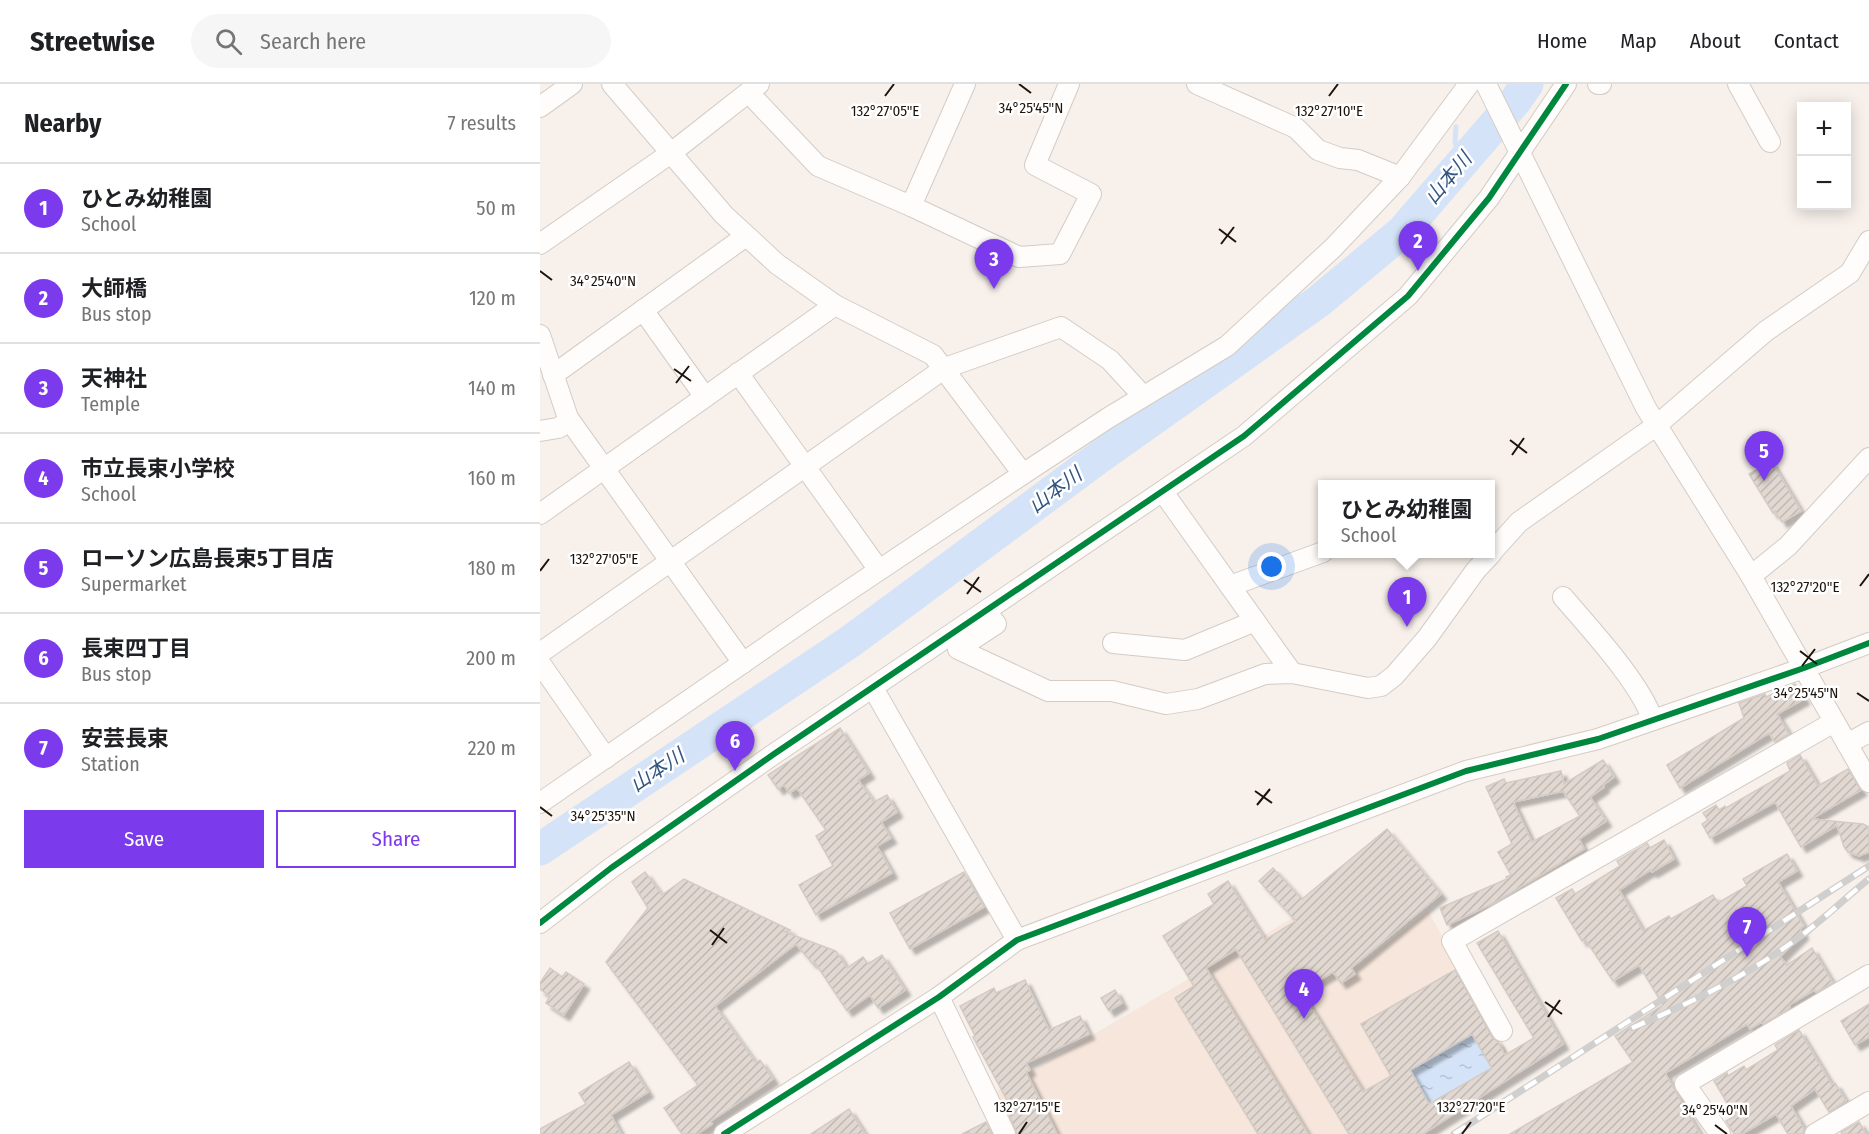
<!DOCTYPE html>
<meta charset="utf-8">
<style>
body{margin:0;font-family:"Fira Sans Condensed","Noto Sans JP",sans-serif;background:#f6f6f6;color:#202124}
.controls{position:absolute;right:18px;top:18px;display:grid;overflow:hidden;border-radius:0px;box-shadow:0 3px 15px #0003}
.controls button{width:54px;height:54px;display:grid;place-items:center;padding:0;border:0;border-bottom:2px solid #e0e0e0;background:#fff;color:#202124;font:30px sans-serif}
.you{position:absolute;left:732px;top:483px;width:21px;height:21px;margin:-15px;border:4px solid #fff;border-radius:50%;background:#1a73e8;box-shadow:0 0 0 9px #1a73e833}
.badge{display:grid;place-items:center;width:39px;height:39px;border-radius:50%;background:#7c3aed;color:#fff;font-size:20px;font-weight:700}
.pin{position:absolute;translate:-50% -50px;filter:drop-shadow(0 2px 3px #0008)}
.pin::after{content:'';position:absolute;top:32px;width:21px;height:18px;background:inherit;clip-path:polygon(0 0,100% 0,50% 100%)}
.popup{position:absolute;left:778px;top:396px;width:177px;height:78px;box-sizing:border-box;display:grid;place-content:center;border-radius:0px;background:#fff;filter:drop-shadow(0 2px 4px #0005);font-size:20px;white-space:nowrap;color:#757577}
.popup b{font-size:22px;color:#202124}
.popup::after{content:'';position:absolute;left:50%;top:100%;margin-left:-12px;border:12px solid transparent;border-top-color:#fff}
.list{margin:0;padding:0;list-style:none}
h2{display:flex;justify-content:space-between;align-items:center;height:78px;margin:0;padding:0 24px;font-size:26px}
h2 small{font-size:20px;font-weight:400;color:#757577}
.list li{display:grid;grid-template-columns:39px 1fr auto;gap:18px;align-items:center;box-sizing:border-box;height:90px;padding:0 24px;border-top:2px solid #e0e0e0}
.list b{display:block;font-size:22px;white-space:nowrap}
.list p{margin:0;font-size:20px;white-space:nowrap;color:#757577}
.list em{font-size:20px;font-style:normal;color:#757577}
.actions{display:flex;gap:12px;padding:18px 24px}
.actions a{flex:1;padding:14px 0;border:2px solid #7c3aed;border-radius:0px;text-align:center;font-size:21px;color:#7c3aed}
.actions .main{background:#7c3aed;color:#fff}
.icon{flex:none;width:33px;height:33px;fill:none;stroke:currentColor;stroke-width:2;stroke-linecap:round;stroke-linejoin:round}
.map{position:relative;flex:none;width:1329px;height:1050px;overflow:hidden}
header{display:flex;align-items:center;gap:36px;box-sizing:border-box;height:84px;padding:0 30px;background:#fff;border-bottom:2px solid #e0e0e0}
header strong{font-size:28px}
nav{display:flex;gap:33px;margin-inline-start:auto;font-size:21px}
.search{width:420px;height:54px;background:#f6f6f6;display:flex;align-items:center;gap:15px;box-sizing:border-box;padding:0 21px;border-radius:33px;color:#757577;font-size:22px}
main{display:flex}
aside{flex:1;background:#fff}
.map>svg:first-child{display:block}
.built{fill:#f6e6db}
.water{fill:url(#water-ripples)}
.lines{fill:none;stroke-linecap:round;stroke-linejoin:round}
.stream{stroke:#d4e3f7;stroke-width:5}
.river{stroke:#d4e3f7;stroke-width:33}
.building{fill:url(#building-hatch);stroke:#d4cbc4;stroke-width:1.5;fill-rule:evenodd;filter:url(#shadow)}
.street-casing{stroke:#d4ccc5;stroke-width:22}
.street{stroke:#fefdfc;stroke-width:20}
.rail-casing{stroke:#d1cfcd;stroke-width:7}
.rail{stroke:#fff;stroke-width:4.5;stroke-dasharray:14;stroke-linecap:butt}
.cycleway-casing{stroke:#fff;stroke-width:10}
.cycleway{stroke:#00873e;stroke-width:6}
.ticks{fill:none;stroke:#1e140c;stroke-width:2}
.labels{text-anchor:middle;stroke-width:5;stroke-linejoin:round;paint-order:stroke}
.water-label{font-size:20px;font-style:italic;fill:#335680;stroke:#fff}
.ticks-label{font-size:15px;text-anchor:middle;fill:#1e140c;stroke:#fff;stroke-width:5;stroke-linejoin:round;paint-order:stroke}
</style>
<header>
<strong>Streetwise</strong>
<div class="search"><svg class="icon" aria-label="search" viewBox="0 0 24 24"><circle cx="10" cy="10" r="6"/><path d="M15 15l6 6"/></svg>Search here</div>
<nav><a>Home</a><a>Map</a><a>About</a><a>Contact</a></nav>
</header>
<main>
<aside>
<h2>Nearby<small>7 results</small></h2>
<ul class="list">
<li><span class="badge">1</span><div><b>ひとみ幼稚園</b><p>School</p></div><em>50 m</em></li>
<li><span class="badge">2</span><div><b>大師橋</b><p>Bus stop</p></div><em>120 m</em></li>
<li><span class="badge">3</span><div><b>天神社</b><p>Temple</p></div><em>140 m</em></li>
<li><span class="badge">4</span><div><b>市立長束小学校</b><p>School</p></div><em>160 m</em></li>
<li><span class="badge">5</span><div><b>ローソン広島長束5丁目店</b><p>Supermarket</p></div><em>180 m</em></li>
<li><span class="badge">6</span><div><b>長束四丁目</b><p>Bus stop</p></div><em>200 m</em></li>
<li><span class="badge">7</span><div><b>安芸長束</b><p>Station</p></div><em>220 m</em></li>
</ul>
<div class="actions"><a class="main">Save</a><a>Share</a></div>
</aside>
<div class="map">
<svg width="1329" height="1050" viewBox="0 0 1329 1050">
<defs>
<pattern id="water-ripples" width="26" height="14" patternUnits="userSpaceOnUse" patternTransform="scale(1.5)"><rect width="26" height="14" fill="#d4e3f7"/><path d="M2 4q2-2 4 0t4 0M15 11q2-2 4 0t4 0" fill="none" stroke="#b6c2d3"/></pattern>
<pattern id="building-hatch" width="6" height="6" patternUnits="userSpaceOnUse" patternTransform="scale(1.5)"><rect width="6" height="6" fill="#e2d8d2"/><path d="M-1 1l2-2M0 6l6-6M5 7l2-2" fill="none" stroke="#c1b8b3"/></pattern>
<filter id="shadow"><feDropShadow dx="5.5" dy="5.5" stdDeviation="1.5" flood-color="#0004"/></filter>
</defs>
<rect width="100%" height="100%" fill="#f7f0eb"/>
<path class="built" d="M 770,824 L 818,882 L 888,827 L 980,989 L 886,1050 L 474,1050 L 453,1009 Z"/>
<path class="water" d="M 932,950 L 952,984 L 889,1020 L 870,986 Z"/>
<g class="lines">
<path class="stream" d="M 916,43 L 915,59 L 924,77"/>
<path class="river" d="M 0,765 L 311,557 L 558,374 L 779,217 L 862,148 L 976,16 L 987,0"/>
</g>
<g class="building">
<path d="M 1231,377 L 1261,427 L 1242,438 L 1235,427 L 1233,429 L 1209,390 Z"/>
<path d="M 1255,600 L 1264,615 L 1237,630 L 1249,650 L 1235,658 L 1229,649 L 1140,704 L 1127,681 L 1204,634 L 1199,619 L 1225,610 L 1226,613 Z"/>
<path d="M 300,644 L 329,689 L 318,696 L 334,718 L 347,711 L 357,728 L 341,738 L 351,754 L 337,762 L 352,789 L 276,831 L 259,801 L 293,782 L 276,752 L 286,746 L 257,704 L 249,709 L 244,701 L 238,705 L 228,691 Z"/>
<path d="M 1260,671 L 1278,702 L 1308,685 L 1321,706 L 1271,735 L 1323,740 L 1329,743 L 1329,768 L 1319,772 L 1308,768 L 1304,763 L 1297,741 L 1261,763 L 1235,718 L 1170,754 L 1162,740 L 1168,736 L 1163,729 L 1176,721 L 1179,726 L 1185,722 L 1186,724 L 1250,687 L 1247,679 Z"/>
<path d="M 1063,676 L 1074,693 L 1063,701 L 1064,703 L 1050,713 L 1066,737 L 1039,755 L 1044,765 L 954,819 L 907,841 L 900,824 L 967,795 L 966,793 L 971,791 L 958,768 L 972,760 L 946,703 L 964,695 L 966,699 L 1021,687 L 1024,700 ZM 1023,707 L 1040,732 L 992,758 L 973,718 Z"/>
<path d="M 847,745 L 901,810 L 811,884 L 815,890 L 801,899 L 793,888 L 761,907 L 823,1008 L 851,992 L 821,940 L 915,886 L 952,953 L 958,958 L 965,971 L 994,954 L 937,859 L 958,847 L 1023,960 L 883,1050 L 809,1050 L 696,865 L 666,884 L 768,1050 L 718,1050 L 635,914 L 654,902 L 623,852 L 674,820 L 668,810 L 688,797 L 725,856 L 756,837 L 719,797 L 733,784 L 762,815 ZM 932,950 L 952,984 L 889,1020 L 870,986 Z"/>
<path d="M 1124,756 L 1134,775 L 1112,788 L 1110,786 L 1079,806 L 1103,847 L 1129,832 L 1131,835 L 1173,811 L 1178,819 L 1207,802 L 1203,795 L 1247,770 L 1257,787 L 1238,798 L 1264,842 L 1260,845 L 1263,850 L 1240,873 L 1247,881 L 1272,864 L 1293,899 L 1276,908 L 1274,906 L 1249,921 L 1250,923 L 1247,926 L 1223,940 L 1221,938 L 1210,945 L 1207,940 L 1125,989 L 1160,1050 L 970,1050 L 1093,978 L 1075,952 L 1123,921 L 1099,881 L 1073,897 L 1045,855 L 1042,857 L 1016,814 L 1032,805 L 1035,810 L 1080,782 L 1077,777 L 1101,763 L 1107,759 L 1110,764 Z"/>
<path d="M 105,788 L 122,811 L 144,795 L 250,846 L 245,848 L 296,867 L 307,884 L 323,873 L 328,880 L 342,871 L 365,906 L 338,924 L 330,911 L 307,927 L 274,877 L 272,879 L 256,860 L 175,922 L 216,979 L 220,976 L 233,995 L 171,1037 L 172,1040 L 157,1050 L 142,1050 L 124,1024 L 158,1001 L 66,878 L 108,824 L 92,798 Z"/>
<path d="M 424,788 L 444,823 L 370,865 L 350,829 Z"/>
<path d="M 10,884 L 22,893 L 26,888 L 44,900 L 24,931 L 6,919 L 10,912 L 0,905 L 0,899 Z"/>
<path d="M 485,896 L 509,946 L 540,932 L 549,950 L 486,979 L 490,986 L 486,988 L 517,1050 L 477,1050 L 468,1028 L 470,1026 L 465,1017 L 467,1016 L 433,953 L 435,952 L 420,922 L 454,904 L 456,909 Z"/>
<path d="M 575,906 L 582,919 L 569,927 L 561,914 Z"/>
<path d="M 1329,920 L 1329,953 L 1315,961 L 1301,937 Z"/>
<path d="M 1259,946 L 1292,1001 L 1295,999 L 1306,1017 L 1289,1028 L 1275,1005 L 1251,1022 L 1264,1045 L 1263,1050 L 1248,1050 L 1236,1030 L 1202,1050 L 1194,1050 L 1186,1037 L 1195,1032 L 1174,997 L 1187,989 L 1188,992 L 1204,982 L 1206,986 L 1238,966 L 1235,961 Z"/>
<path d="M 89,978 L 108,1008 L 71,1031 L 81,1050 L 0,1050 L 0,1045 L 46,1020 L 39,1009 Z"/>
<path d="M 309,1025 L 325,1050 L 271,1050 Z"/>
<path d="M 446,1038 L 452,1050 L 422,1050 Z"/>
<path d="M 1319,1038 L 1326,1050 L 1302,1050 L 1301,1048 Z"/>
</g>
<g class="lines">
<g class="street-casing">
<g id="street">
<path d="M 72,0 L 184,131 L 237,180 L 295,221 L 393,271 L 483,390"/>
<path d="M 657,0 L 756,44 L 778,66 L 800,74 L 818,76 L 860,93"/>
<path d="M 946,0 L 1106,324 L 1211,492 L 1329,698"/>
<path d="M 1058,0 L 1061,0"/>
<path d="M 1198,0 L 1230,58"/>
<path d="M 209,9 L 278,82 L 371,122 L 479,173 L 520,170 L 551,110 L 495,81 L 529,0"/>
<path d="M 0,23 L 32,0"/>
<path d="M 371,122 L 425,0"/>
<path d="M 0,160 L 131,69 L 219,0"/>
<path d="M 103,226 L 165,313"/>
<path d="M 0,251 L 28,334 L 203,579"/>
<path d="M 198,289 L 339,486"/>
<path d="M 13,291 L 206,152"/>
<path d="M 0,347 L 18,344 L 30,337"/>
<path d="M 623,408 L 752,589"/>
<path d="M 0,430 L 295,221"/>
<path d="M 951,469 L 979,438 L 1117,341 L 1226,247 L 1310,189 L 1329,157"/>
<path d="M 1211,492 L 1248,462 L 1329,374"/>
<path d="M 690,502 L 783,468"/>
<path d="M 1023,513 C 1052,547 1098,596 1113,636"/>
<path d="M 446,527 L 456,540 L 418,565 L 508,607 L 572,607 L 626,620 L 658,615 L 725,590 L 752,589 L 828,604 L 841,602 L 854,592 L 887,554 L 936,486 L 951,470"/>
<path d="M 573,559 L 645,566 L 715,537"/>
<path d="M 0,569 L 405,284 L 521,243 L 570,276 L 603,312"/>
<path d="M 0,579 L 66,674"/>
<path d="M 333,604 L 477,856"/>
<path d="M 1307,660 L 1329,648"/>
<path d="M 0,719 L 278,527 L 483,390 L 568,334 L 687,262 L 793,164 L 860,93 L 929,0"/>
<path d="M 0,839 L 71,784 L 234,670 L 704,352 L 868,212 L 949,114 L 1026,0"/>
<path d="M 399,913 L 465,1050"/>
<path d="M 962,947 L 912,857 L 1294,638"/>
<path d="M 184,1050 L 399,913 L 477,856 L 926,687 L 1058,655 L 1264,584 L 1329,559"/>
<path d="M 1180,1050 L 1145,1000 L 1329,891"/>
<path d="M 1275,1050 L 1329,1018"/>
</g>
</g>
<use href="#street" class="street"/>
<g class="rail-casing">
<g id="rail">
<path d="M 1092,944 C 1150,919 1207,892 1258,854 C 1283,836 1305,814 1329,795"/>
<path d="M 914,1050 L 1329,782"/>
</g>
</g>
<use href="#rail" class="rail"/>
<g class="cycleway-casing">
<g id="cycleway">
<path d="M 0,839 L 71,784 L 234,670 L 704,352 L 868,212 L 949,114 L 1026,0"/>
<path d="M 184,1050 L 399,913 L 477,856 L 926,687 L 1058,655 L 1264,584 L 1329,559"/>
</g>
</g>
<use href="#cycleway" class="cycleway"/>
</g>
<path class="ticks" d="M 479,0 L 491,9M 345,12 L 354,0M 789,12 L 798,0M 679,145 L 696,158M 681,160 L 694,143M 0,187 L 12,196M 134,285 L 151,297M 136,299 L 149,282M 970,356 L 987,369M 972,371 L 984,354M 0,487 L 9,475M 424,496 L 441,508M 1320,502 L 1329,490M 427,510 L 439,493M 1260,567 L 1277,580M 1262,582 L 1275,565M 1317,609 L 1329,617M 715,707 L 732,719M 717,721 L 730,705M 0,723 L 12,732M 170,846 L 187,859M 172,861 L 184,844M 1005,918 L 1022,930M 1008,933 L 1020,916M 1175,1041 L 1187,1050M 479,1050 L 487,1038M 922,1050 L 931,1038"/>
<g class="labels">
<g class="water-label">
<text transform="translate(908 94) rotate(-50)" y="7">山本川</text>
<text transform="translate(515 406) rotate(-37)" y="7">山本川</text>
<text transform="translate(117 686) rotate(-34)" y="7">山本川</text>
</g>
</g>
<g class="ticks-label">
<text x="491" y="29">34°25'45"N</text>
<text x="345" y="32">132°27'05"E</text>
<text x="789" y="32">132°27'10"E</text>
<text x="63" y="202">34°25'40"N</text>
<text x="64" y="480">132°27'05"E</text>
<text x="1265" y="508">132°27'20"E</text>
<text x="1266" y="614">34°25'45"N</text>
<text x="63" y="737">34°25'35"N</text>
<text x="487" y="1028">132°27'15"E</text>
<text x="931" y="1028">132°27'20"E</text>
<text x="1175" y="1031">34°25'40"N</text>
</g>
</svg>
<div class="controls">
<button>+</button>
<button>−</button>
</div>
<div class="you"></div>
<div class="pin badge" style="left:867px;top:543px">1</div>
<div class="popup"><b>ひとみ幼稚園</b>School</div>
<div class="pin badge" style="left:878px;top:187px">2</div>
<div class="pin badge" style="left:454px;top:205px">3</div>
<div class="pin badge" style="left:764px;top:935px">4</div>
<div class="pin badge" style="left:1224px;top:397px">5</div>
<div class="pin badge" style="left:195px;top:687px">6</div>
<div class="pin badge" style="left:1207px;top:873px">7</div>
</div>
</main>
